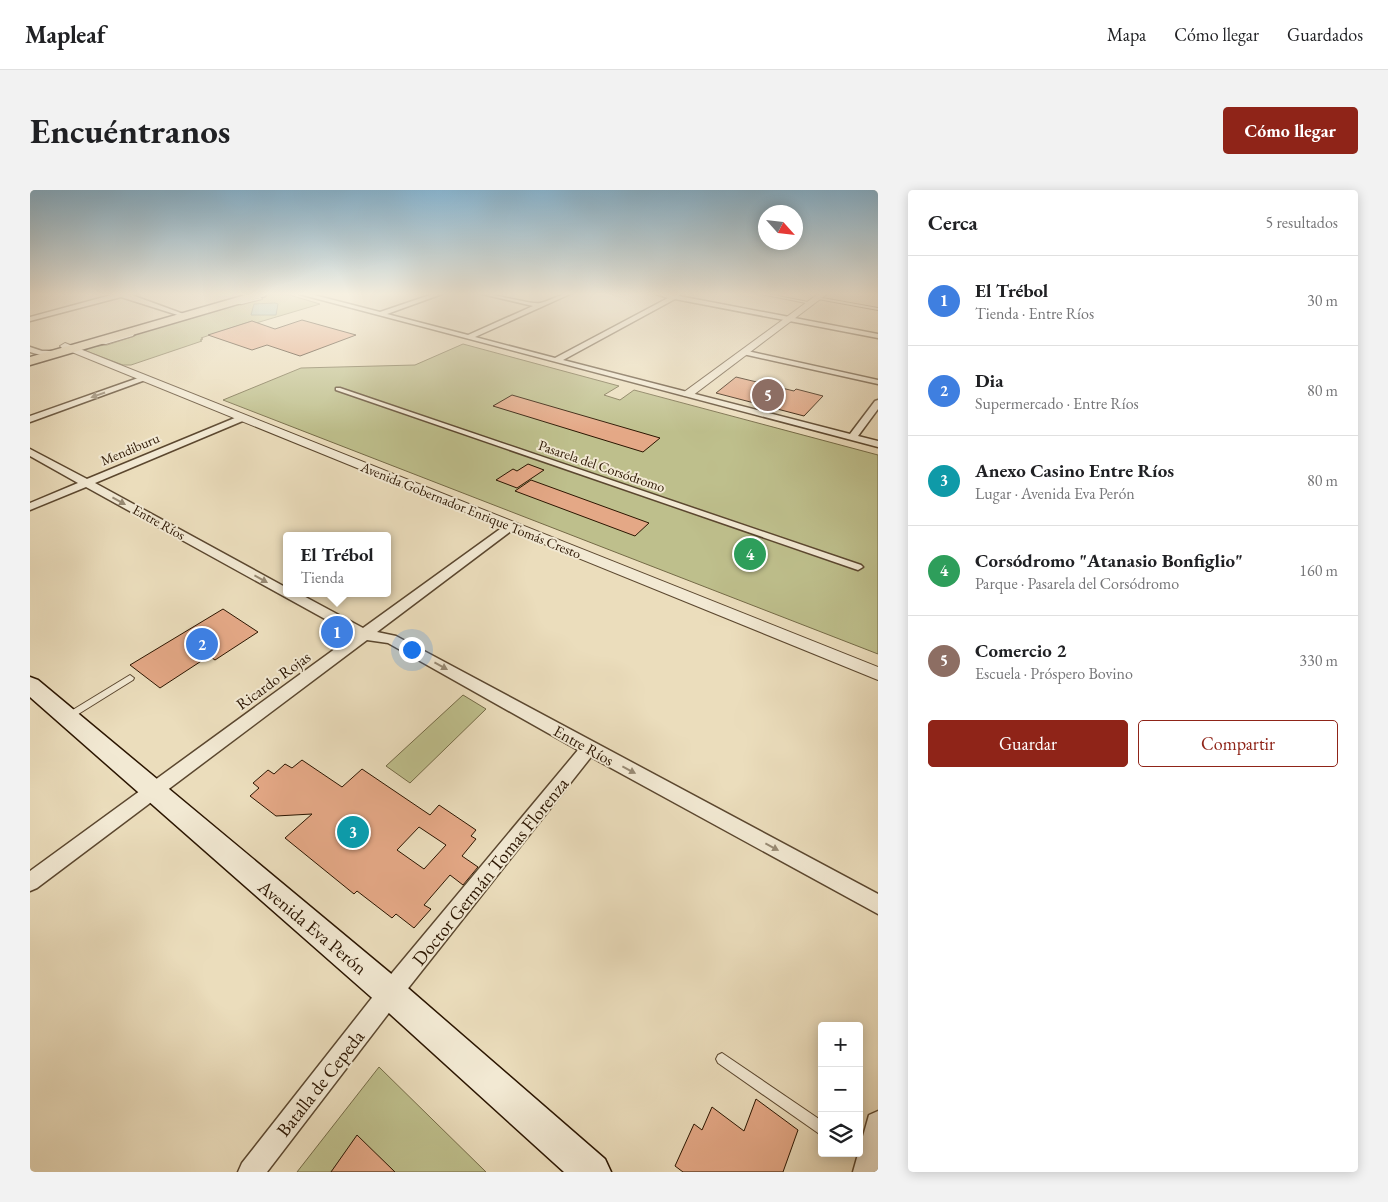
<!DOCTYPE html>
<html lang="es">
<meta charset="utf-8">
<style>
body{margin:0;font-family:"EB Garamond",serif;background:#f2f2f2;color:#202124}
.controls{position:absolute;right:15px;bottom:15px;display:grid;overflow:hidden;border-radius:5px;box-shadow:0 2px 12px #0003}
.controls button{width:45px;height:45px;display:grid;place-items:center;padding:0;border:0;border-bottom:1px solid #e0e0e0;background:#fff;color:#202124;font:25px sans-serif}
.compass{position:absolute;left:728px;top:15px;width:45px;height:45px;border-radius:50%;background:#fff;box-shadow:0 2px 12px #0003;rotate:117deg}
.you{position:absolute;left:381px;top:459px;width:18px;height:18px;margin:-12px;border:4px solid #fff;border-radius:50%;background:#1a73e8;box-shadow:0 0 0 8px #1a73e833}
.badge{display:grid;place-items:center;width:32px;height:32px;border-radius:50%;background:#8f2418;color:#fff;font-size:16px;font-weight:700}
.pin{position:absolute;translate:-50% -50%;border:2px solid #fff;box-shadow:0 1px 5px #0006}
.popup{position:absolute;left:253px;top:342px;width:108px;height:65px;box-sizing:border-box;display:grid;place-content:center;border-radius:5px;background:#fff;filter:drop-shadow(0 1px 4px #0005);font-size:16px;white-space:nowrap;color:#757577}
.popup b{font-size:19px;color:#202124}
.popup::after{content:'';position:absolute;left:50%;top:100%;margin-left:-10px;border:10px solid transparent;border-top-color:#fff}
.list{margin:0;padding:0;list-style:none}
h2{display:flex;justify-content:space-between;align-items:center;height:65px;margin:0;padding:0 20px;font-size:21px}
h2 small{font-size:16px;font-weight:400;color:#757577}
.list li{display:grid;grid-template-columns:32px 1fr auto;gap:15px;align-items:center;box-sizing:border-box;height:90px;padding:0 20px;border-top:1px solid #e0e0e0}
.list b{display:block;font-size:19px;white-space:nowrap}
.list p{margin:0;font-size:16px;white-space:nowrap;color:#757577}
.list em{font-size:16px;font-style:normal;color:#757577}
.actions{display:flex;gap:10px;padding:15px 20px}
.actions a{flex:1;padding:11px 0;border:1px solid #8f2418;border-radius:5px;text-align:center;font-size:18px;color:#8f2418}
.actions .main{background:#8f2418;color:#fff}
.icon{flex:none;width:28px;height:28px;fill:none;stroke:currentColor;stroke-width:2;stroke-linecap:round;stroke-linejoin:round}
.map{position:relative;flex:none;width:848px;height:982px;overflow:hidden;border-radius:5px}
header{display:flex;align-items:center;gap:30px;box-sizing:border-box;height:70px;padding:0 25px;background:#fff;border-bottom:1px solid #e0e0e0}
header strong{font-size:24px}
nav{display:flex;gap:28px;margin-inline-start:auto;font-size:18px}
.intro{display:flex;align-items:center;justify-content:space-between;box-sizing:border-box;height:120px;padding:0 30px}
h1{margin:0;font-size:35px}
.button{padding:12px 22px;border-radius:5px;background:#8f2418;color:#fff;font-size:18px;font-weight:700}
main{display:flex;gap:30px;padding:0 30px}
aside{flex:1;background:#fff;border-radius:5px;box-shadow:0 2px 12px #0003}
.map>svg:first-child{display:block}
.green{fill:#bebf8c;stroke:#746a46}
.water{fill:#99bbb7;stroke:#6d796e}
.building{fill:#e4a886;stroke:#2b1500;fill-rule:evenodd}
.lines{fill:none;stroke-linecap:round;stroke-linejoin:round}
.service-casing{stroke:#5b472f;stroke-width:2}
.pedestrian-casing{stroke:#5b472f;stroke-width:3}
.minor-casing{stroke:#5b472f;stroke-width:3}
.tertiary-casing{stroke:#5b472f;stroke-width:2}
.secondary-casing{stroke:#2b1500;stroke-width:3}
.primary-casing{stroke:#2b1500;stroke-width:3}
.service{fill:#f2e9d3;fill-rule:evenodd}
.pedestrian{fill:#f2e9d3;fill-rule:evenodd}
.minor{fill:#f2e9d3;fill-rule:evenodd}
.tertiary{fill:#f2e9d3;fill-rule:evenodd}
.secondary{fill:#f2e9d3;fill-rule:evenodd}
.primary{fill:#ebddbc;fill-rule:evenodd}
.oneway{fill:#988a74}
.labels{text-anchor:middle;stroke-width:4;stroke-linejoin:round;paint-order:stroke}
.far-street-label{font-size:14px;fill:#2b1500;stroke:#f2e9d3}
.street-label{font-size:16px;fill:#2b1500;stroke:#f2e9d3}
.near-street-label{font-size:19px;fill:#2b1500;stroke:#f2e9d3}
</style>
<header>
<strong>Mapleaf</strong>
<nav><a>Mapa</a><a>Cómo llegar</a><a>Guardados</a></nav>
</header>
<div class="intro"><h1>Encuéntranos</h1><a class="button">Cómo llegar</a></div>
<main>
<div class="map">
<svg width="848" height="982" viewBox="0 0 848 982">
<rect width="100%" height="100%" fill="#ebddbc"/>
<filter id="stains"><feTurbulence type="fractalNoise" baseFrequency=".004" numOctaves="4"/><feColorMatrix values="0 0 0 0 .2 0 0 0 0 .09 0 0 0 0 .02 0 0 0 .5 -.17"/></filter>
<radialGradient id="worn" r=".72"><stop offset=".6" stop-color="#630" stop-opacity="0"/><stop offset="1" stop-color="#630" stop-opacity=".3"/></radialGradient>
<g class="green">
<path d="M 237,104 L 256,104 L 290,114 L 226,133 L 222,131 L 171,148 L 173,149 L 170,150 L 172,151 L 101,175 L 93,175 L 56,161 L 59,157 L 77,155 L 105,146 L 108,142 L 205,114 L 211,115 L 235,107 L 235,105 Z"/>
<path d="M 433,154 L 589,196 L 574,205 L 590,210 L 604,200 L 848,265 L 848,464 L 193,210 L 271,178 L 385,175 Z"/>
<path d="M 433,505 L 456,519 L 380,593 L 356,576 Z"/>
<path d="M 349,877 L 456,982 L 365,982 L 327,946 L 301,982 L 267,982 Z"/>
</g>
<path class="water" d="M 245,113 L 248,114 L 246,125 L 221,125 L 224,114 Z"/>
<g class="building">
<path d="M 272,130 L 326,145 L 270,166 L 237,155 L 222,160 L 178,145 L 222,131 L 245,139 Z"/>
<path d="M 706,187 L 764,201 L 766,199 L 793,206 L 774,226 L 686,203 Z"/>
<path d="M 482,205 L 630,248 L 613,262 L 463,216 Z"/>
<path d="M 498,274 L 514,280 L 487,298 L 466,290 L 483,279 L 487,281 Z"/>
<path d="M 501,290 L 619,333 L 605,346 L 485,301 Z"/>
<path d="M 193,419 L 228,442 L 185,470 L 179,466 L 130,498 L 100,475 Z"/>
<path d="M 272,570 L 312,597 L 332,579 L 400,625 L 409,615 L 446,640 L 441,646 L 446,649 L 432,666 L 448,677 L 433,695 L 420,685 L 394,715 L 401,719 L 384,738 L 366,724 L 362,728 L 327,701 L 324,704 L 255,648 L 282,624 L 246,626 L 220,606 L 229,598 L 223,593 L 238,580 L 244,584 L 255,574 L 262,578 ZM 389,637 L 416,655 L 394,679 L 367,660 Z"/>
<path d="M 726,909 L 768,940 L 753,982 L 653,982 L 645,976 L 664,934 L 672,940 L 682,917 L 714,941 Z"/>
<path d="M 327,945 L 365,982 L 301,982 Z"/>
</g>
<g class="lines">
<g class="service-casing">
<g id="service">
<path d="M 228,104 L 232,109 L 212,114 L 200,113 L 212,112 L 229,108 L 226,105 Z"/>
<path d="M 731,104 L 738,104 L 783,113 L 781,114 Z"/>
<path d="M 787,107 L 848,118 L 848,120 L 788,109 Z"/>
<path d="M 103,140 L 106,141 L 103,146 L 76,154 L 63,153 L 76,152 L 101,144 Z"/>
<path d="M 100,485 L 104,488 L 103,490 L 42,528 L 36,528 L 35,526 L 36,524 Z"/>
<path d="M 692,863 L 792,931 L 792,945 L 788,943 L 688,873 L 686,869 L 688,865 Z"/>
</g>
</g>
<g class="pedestrian-casing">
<path id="pedestrian" d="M 306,198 L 310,198 L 831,375 L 833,377 L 828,380 L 825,379 L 306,200 Z"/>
</g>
<g class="minor-casing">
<g id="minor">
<path d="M 85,104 L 99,104 L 159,126 L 154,127 L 91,107 L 0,131 L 0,127 Z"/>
<path d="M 269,104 L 280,104 L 350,122 L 403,104 L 412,104 L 357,124 L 438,145 L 503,116 L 452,104 C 467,104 501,115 510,113 C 521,111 528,104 540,104 L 445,147 L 525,168 L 638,108 L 626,104 L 649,104 L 649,106 L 848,144 L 848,148 L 645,109 L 533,170 L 820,244 L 845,211 L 848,210 L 848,219 L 828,246 L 848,251 L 848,257 Z"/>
<path d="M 0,157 L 12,161 L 30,161 L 34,163 C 25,169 10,165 0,162 Z"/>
<path d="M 713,160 L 848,190 L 848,194 L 713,164 Z"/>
<path d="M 111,187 L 118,189 L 0,232 L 0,226 Z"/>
<path d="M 212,225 L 215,226 L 215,230 L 65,293 L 257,398 L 257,403 L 268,403 L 333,438 L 477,334 L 485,334 L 487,336 L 485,338 L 347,442 L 366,446 L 848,704 L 848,724 L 561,567 L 368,811 L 237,982 L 208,982 L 212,973 L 352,795 L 548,560 L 358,453 L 337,450 L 7,698 L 0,701 L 0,681 L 324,445 L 56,297 L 0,320 L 0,313 L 48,293 L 0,266 L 0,259 L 57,289 Z"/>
<path d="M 848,921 L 848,982 L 823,982 L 839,925 Z"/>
</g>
</g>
<g class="tertiary-casing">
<g id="tertiary">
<path d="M 788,104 L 797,104 L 662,206 L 654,206 L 653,204 L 654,202 Z"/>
<path d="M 35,153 L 848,477 L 848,490 L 32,158 L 30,156 Z"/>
</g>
</g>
<g class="secondary-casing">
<path id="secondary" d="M 0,487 L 8,490 L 371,792 L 575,969 L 581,982 L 534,982 L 349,814 L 0,507 Z"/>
</g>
<g class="primary-casing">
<path id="primary" d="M 219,104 L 236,104 L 235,106 L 0,175 L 0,167 Z"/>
</g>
<use href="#service" class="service"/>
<use href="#pedestrian" class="pedestrian"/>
<use href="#minor" class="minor"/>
<use href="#tertiary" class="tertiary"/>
<use href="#secondary" class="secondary"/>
<use href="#primary" class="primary"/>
</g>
<defs><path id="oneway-solid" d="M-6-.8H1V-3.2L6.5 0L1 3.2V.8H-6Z" transform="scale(1.25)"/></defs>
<g class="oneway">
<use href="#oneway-solid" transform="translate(68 205) rotate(161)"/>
<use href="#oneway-solid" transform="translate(89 311) rotate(29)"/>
<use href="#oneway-solid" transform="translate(231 389) rotate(29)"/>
<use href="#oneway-solid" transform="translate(411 476) rotate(29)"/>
<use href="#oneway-solid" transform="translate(599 580) rotate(28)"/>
<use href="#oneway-solid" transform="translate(742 657) rotate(28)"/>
</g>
<linearGradient id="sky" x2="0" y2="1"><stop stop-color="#88b7d4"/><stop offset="0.43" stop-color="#f6f0e1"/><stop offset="1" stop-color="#f6f0e1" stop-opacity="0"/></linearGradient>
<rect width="848" height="242" fill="url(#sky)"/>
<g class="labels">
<g class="far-street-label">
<text transform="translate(100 259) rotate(-23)" y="5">Mendiburu</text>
<text transform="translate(572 276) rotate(19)" y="5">Pasarela del Corsódromo</text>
<text transform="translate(441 320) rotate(22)" y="5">Avenida Gobernador Enrique Tomás Cresto</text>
<text transform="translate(129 332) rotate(29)" y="5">Entre Ríos</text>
</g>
<g class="street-label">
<text transform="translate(243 490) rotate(-36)" y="6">Ricardo Rojas</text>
<text transform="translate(554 555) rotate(29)" y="6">Entre Ríos</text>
</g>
<g class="near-street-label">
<text transform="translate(460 681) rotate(-51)" y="7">Doctor Germán Tomas Florenza</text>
<text transform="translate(283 737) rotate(40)" y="7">Avenida Eva Perón</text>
<text transform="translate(290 893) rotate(-52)" y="7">Batalla de Cepeda</text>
</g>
</g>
<rect width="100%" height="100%" filter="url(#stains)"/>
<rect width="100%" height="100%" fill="url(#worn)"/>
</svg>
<div class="controls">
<button>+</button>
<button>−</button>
<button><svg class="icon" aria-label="layers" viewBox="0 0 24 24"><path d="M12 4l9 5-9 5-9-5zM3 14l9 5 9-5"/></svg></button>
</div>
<svg class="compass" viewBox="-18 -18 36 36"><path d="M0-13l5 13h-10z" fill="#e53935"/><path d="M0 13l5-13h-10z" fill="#757577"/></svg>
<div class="you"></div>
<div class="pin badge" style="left:307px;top:442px;background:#3f7fe0">1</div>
<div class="popup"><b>El Trébol</b>Tienda</div>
<div class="pin badge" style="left:172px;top:454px;background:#3f7fe0">2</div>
<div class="pin badge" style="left:323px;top:642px;background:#0f9aa8">3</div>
<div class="pin badge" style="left:720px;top:364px;background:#2e9e5b">4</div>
<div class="pin badge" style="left:738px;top:205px;background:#8d6e63">5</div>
</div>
<aside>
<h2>Cerca<small>5 resultados</small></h2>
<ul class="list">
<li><span class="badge" style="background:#3f7fe0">1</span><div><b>El Trébol</b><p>Tienda · Entre Ríos</p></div><em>30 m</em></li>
<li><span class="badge" style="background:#3f7fe0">2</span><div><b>Dia</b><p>Supermercado · Entre Ríos</p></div><em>80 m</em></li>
<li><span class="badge" style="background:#0f9aa8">3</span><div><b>Anexo Casino Entre Ríos</b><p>Lugar · Avenida Eva Perón</p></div><em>80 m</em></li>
<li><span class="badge" style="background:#2e9e5b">4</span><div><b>Corsódromo &quot;Atanasio Bonfiglio&quot;</b><p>Parque · Pasarela del Corsódromo</p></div><em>160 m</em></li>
<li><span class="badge" style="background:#8d6e63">5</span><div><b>Comercio 2</b><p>Escuela · Próspero Bovino</p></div><em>330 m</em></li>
</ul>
<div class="actions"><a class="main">Guardar</a><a>Compartir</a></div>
</aside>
</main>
